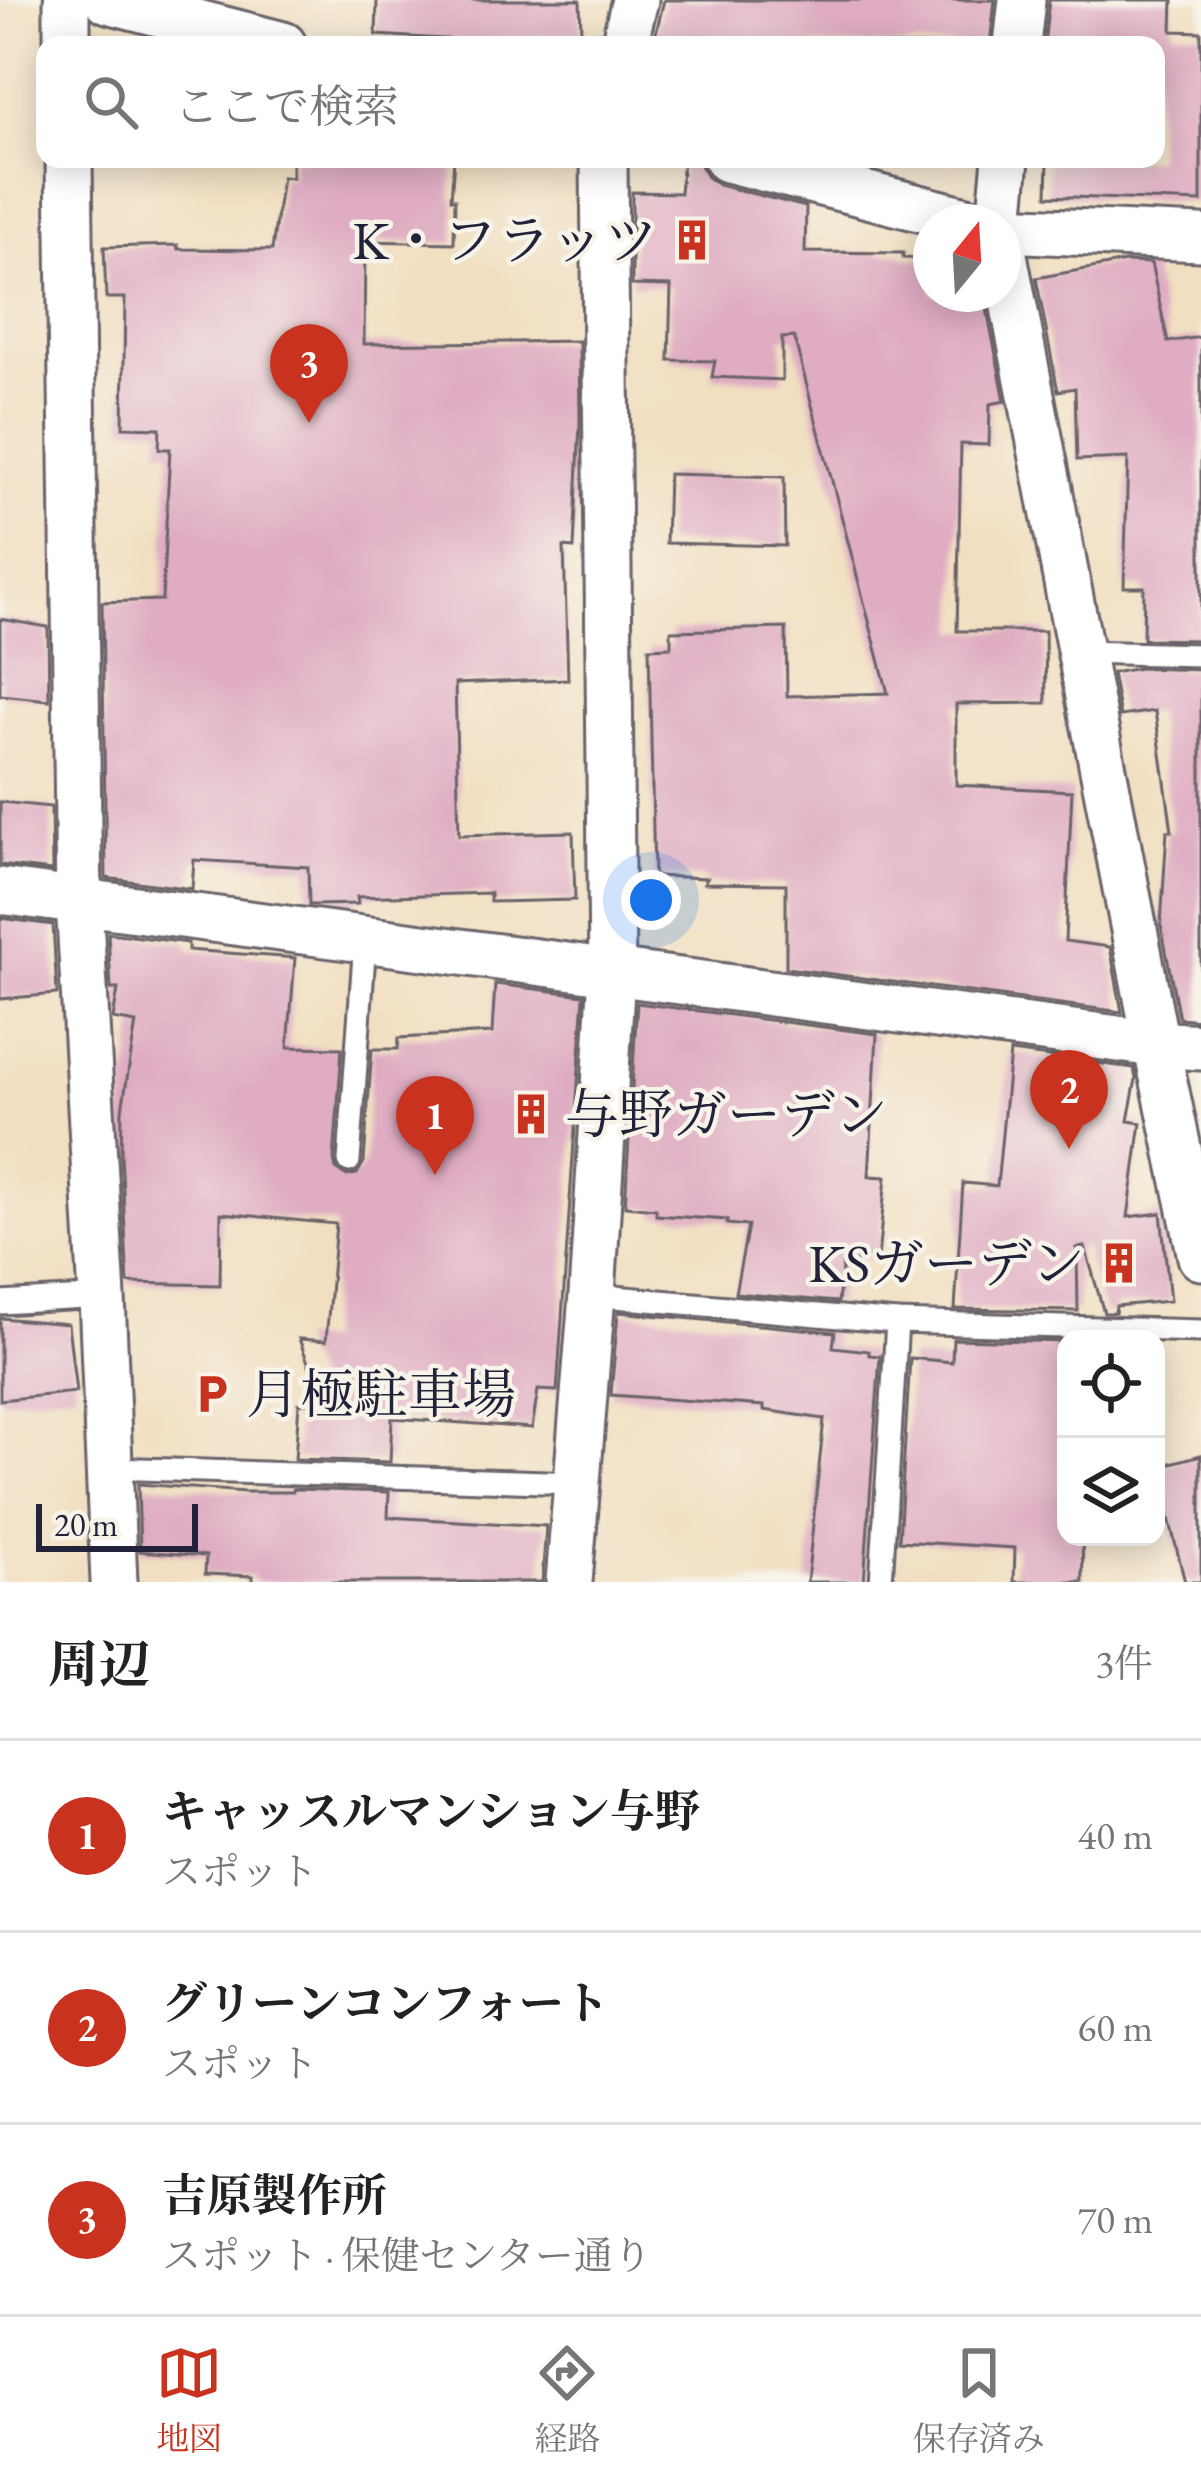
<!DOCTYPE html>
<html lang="ja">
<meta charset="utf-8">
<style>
body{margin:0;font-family:"EB Garamond","Noto Serif JP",serif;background:#f6f6f6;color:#222}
.controls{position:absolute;right:36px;bottom:36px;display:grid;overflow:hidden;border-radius:24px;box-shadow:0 6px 30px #0003}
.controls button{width:108px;height:108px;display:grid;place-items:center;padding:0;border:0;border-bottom:3px solid #e0e0e0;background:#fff;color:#222;font:60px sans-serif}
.compass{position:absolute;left:913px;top:204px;width:108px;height:108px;border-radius:50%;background:#fff;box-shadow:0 6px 30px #0003;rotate:18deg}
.scale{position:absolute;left:36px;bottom:30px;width:162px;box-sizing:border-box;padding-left:12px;border:6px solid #22223b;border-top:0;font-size:33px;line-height:42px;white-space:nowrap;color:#22223b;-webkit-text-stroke:9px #f7f3e8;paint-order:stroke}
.you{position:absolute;left:651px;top:900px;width:42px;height:42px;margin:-30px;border:9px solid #fff;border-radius:50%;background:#1a73e8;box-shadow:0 0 0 18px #1a73e833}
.badge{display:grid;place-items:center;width:78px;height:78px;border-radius:50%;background:#c8321e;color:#fff;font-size:39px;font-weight:700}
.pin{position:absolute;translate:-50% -99px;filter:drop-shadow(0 3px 6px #0008)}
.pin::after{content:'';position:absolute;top:63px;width:42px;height:36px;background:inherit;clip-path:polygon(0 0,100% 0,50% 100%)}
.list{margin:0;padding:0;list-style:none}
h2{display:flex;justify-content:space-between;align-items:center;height:156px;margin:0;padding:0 48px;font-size:51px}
h2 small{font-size:39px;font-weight:400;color:#767676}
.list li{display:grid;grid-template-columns:78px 1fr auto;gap:36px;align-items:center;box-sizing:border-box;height:192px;padding:0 48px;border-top:3px solid #e0e0e0}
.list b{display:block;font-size:45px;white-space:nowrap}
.list p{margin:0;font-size:39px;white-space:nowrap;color:#767676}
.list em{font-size:39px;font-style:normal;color:#767676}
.icon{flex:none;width:66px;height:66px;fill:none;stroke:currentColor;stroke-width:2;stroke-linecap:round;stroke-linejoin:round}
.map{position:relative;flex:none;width:1201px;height:1582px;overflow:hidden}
.search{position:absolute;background:#fff;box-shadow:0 6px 30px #0003;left:36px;right:36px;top:36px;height:132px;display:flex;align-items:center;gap:30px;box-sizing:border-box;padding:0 42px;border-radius:24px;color:#767676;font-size:45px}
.sheet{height:732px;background:#fff}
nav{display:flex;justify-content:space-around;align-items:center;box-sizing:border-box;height:168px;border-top:3px solid #e0e0e0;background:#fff;font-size:33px;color:#767676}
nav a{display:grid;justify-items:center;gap:6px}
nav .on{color:#c8321e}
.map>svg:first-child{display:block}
.building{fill:#dfacc2}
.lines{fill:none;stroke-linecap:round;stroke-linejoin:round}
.lane-casing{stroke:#6a646a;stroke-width:27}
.street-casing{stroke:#6a646a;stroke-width:51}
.lane{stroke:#fff;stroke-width:21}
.street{stroke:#fff;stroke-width:45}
.labels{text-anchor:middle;stroke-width:9;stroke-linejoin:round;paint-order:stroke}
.poi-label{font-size:54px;fill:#22223b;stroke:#f7f3e8;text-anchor:end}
</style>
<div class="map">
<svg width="1201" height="1582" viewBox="0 0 1201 1582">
<rect width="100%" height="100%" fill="#f7f3e8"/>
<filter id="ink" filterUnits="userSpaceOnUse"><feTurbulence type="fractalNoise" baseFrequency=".00833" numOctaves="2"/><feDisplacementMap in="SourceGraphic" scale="24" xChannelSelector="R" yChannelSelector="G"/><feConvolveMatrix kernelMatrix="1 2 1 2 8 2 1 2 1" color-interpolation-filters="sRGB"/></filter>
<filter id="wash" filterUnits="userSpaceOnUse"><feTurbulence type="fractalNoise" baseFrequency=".004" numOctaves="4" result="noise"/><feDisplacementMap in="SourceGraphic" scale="48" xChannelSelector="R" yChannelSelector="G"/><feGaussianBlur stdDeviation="2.7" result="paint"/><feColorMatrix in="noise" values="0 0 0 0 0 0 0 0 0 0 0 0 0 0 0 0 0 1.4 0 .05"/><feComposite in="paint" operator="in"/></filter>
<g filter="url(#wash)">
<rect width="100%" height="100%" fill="#f1dfc1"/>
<g id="blocks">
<g class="building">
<path d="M 377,0 L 580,0 L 581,32 L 479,41 L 376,35 Z"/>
<path d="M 664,0 L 995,0 L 990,45 L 653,45 Z"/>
<path d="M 1049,0 L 1173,0 L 1172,31 L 1201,32 L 1201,202 L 1047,196 L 1048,159 L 1156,159 L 1156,45 L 1044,45 Z"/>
<path d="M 292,159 L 454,159 L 451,199 L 455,199 L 454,243 L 365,241 L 364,344 L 579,341 L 580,423 L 574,548 L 564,547 L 568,679 L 455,684 L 459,835 L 573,832 L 575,900 L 490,902 L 490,893 L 357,897 L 358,904 L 314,905 L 309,905 L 308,867 L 194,860 L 192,889 L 106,878 L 102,602 L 162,600 L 170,449 L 159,449 L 160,428 L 123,427 L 125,298 L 106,298 L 104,247 L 178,245 L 178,249 L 272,250 L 282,177 L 292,178 Z"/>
<path d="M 683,159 L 701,159 L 701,167 L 707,177 L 719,185 L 806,207 L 805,252 L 903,253 L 903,258 L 931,259 L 931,294 L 984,294 L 1005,401 L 990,404 L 989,445 L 961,444 L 957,631 L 1045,631 L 1046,703 L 956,704 L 956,785 L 1072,791 L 1065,941 L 1110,947 L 1122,1012 L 786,968 L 786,884 L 704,883 L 707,878 L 654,876 L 649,648 L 671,647 L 671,631 L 786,628 L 787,696 L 888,693 L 794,337 L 782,338 L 782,380 L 712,377 L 715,361 L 669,360 L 671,286 L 632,285 L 632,192 L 680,193 Z"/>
<path d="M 1125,262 L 1151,263 L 1168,342 L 1201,337 L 1201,640 L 1143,639 L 1144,587 L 1124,587 L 1128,458 L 1077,460 L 1075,388 L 1058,391 L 1036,278 Z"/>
<path d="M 668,474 L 784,477 L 785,546 L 666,543 Z"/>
<path d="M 0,619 L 48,627 L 49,700 L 0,695 Z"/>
<path d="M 1140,668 L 1201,670 L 1201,1020 L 1179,1018 L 1161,925 L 1167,831 L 1172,831 L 1155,711 L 1120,716 L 1112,673 Z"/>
<path d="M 0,802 L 51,807 L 52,871 L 0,865 Z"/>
<path d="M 0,918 L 53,925 L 57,994 L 0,999 Z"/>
<path d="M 108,933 L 188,943 L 188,950 L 295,958 L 288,1047 L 342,1048 L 334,1160 L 336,1169 L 347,1176 L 357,1174 L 364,1162 L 372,1049 L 398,1049 L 399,1038 L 492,1033 L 495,984 L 584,995 L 557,1391 L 538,1390 L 532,1428 L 392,1418 L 390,1462 L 295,1459 L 299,1403 L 324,1404 L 299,1339 L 326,1341 L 336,1224 L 221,1213 L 220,1285 L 128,1283 L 121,1155 L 122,1110 L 136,1023 L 113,1019 L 118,989 L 111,989 Z"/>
<path d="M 637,1003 L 877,1034 L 869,1176 L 886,1177 L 878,1258 L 858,1257 L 857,1263 L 843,1262 L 838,1302 L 735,1293 L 748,1226 L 727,1224 L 727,1220 L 656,1215 L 656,1209 L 625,1206 Z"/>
<path d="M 1010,1052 L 1134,1068 L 1136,1079 L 1128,1121 L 1141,1123 L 1128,1217 L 1161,1213 L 1170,1301 L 1116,1306 L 1115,1313 L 1104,1313 L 1085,1247 L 1077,1248 L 1078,1311 L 955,1309 L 963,1183 L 997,1186 Z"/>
<path d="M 618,1312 L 835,1332 L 833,1347 L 869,1351 L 869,1355 L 880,1356 L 864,1582 L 807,1582 L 824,1419 L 764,1410 L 764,1406 L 611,1395 Z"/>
<path d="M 0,1318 L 68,1324 L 76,1392 L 0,1400 Z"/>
<path d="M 953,1339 L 1066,1342 L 1066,1537 L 1082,1537 L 1083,1582 L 1014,1582 L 1015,1548 L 899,1541 L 910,1358 L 952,1362 Z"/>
<path d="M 1201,1455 L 1201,1582 L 1185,1582 L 1156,1467 Z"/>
<path d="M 138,1484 L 245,1492 L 293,1492 L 293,1489 L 389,1492 L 388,1517 L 546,1526 L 542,1582 L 253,1582 L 253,1576 L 205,1574 L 206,1556 L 140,1551 Z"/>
</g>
</g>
</g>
<g filter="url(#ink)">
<use href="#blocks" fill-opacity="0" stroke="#6a646a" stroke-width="3"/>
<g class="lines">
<g class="lane-casing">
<g id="lane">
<path d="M 1079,652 L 1201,655"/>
<path d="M 349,1161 L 365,941"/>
<path d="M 592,1295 L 897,1322 L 1201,1331"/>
<path d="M 0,1303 L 102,1297"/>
<path d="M 109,1468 L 577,1483"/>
<path d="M 881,1582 L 897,1322"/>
</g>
</g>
<g class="street-casing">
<g id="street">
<path d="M 67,0 L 67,45"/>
<path d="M 108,0 L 283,45"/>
<path d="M 624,45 L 635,0"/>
<path d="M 1017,45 L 1022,0"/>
<path d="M 69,159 L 79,902 L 102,1297 L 114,1582"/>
<path d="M 727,159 L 974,222"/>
<path d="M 1000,222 L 1006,159"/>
<path d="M 1003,229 L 1201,238"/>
<path d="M 1003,250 L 1156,1044 L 1201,1257"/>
<path d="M 0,891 L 1156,1044 L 1201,1047"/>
<path d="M 569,1582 L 592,1295 L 612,974 L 604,159"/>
</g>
</g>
<use href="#lane" class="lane"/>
<use href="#street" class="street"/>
</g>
</g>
<defs>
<g id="building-bare" transform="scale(3.24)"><path d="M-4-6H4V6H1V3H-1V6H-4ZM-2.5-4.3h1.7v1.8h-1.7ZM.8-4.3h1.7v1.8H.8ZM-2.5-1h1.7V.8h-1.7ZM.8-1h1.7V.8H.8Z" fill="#c8321e" stroke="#f7f3e8" stroke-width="2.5" paint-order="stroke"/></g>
<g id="parking-bare" transform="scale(3.24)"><path d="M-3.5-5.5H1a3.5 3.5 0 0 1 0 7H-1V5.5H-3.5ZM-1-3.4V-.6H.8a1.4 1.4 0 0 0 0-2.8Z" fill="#c8321e" stroke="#f7f3e8" stroke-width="2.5" paint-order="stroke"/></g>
</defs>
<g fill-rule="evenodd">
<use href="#building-bare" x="692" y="240"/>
<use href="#building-bare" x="531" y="1114"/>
<use href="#building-bare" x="1119" y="1263"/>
<use href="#parking-bare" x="212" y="1394"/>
</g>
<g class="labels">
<g class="poi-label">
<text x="658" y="259">K・フラッツ</text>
<text x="565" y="1133" text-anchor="start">与野ガーデン</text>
<text x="1085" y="1282">KSガーデン</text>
<text x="246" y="1413" text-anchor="start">月極駐車場</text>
</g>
</g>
</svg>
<div class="controls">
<button><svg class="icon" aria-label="locate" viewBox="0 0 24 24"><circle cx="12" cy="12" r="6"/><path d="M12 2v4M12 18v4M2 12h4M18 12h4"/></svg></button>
<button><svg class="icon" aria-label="layers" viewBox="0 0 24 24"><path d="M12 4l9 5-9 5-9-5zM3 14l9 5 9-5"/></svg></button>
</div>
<svg class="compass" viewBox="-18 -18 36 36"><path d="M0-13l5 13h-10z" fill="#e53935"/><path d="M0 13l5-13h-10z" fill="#767676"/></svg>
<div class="scale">20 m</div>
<div class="you"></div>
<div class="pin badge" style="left:435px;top:1175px">1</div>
<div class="pin badge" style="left:1069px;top:1149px">2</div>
<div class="pin badge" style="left:309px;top:423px">3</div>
<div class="search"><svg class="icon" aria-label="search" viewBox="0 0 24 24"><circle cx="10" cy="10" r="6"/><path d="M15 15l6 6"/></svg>ここで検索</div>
</div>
<section class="sheet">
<h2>周辺<small>3件</small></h2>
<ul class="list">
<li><span class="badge">1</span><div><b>キャッスルマンション与野</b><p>スポット</p></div><em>40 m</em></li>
<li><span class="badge">2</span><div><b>グリーンコンフォート</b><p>スポット</p></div><em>60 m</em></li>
<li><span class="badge">3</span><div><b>吉原製作所</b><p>スポット · 保健センター通り</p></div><em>70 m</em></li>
</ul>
</section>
<nav>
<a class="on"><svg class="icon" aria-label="map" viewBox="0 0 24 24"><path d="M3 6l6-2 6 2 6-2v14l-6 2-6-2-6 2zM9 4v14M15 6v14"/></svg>地図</a>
<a><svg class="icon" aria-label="directions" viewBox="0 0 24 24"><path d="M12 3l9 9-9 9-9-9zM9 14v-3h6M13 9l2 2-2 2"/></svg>経路</a>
<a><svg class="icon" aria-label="saved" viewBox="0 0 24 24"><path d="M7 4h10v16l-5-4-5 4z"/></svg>保存済み</a>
</nav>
